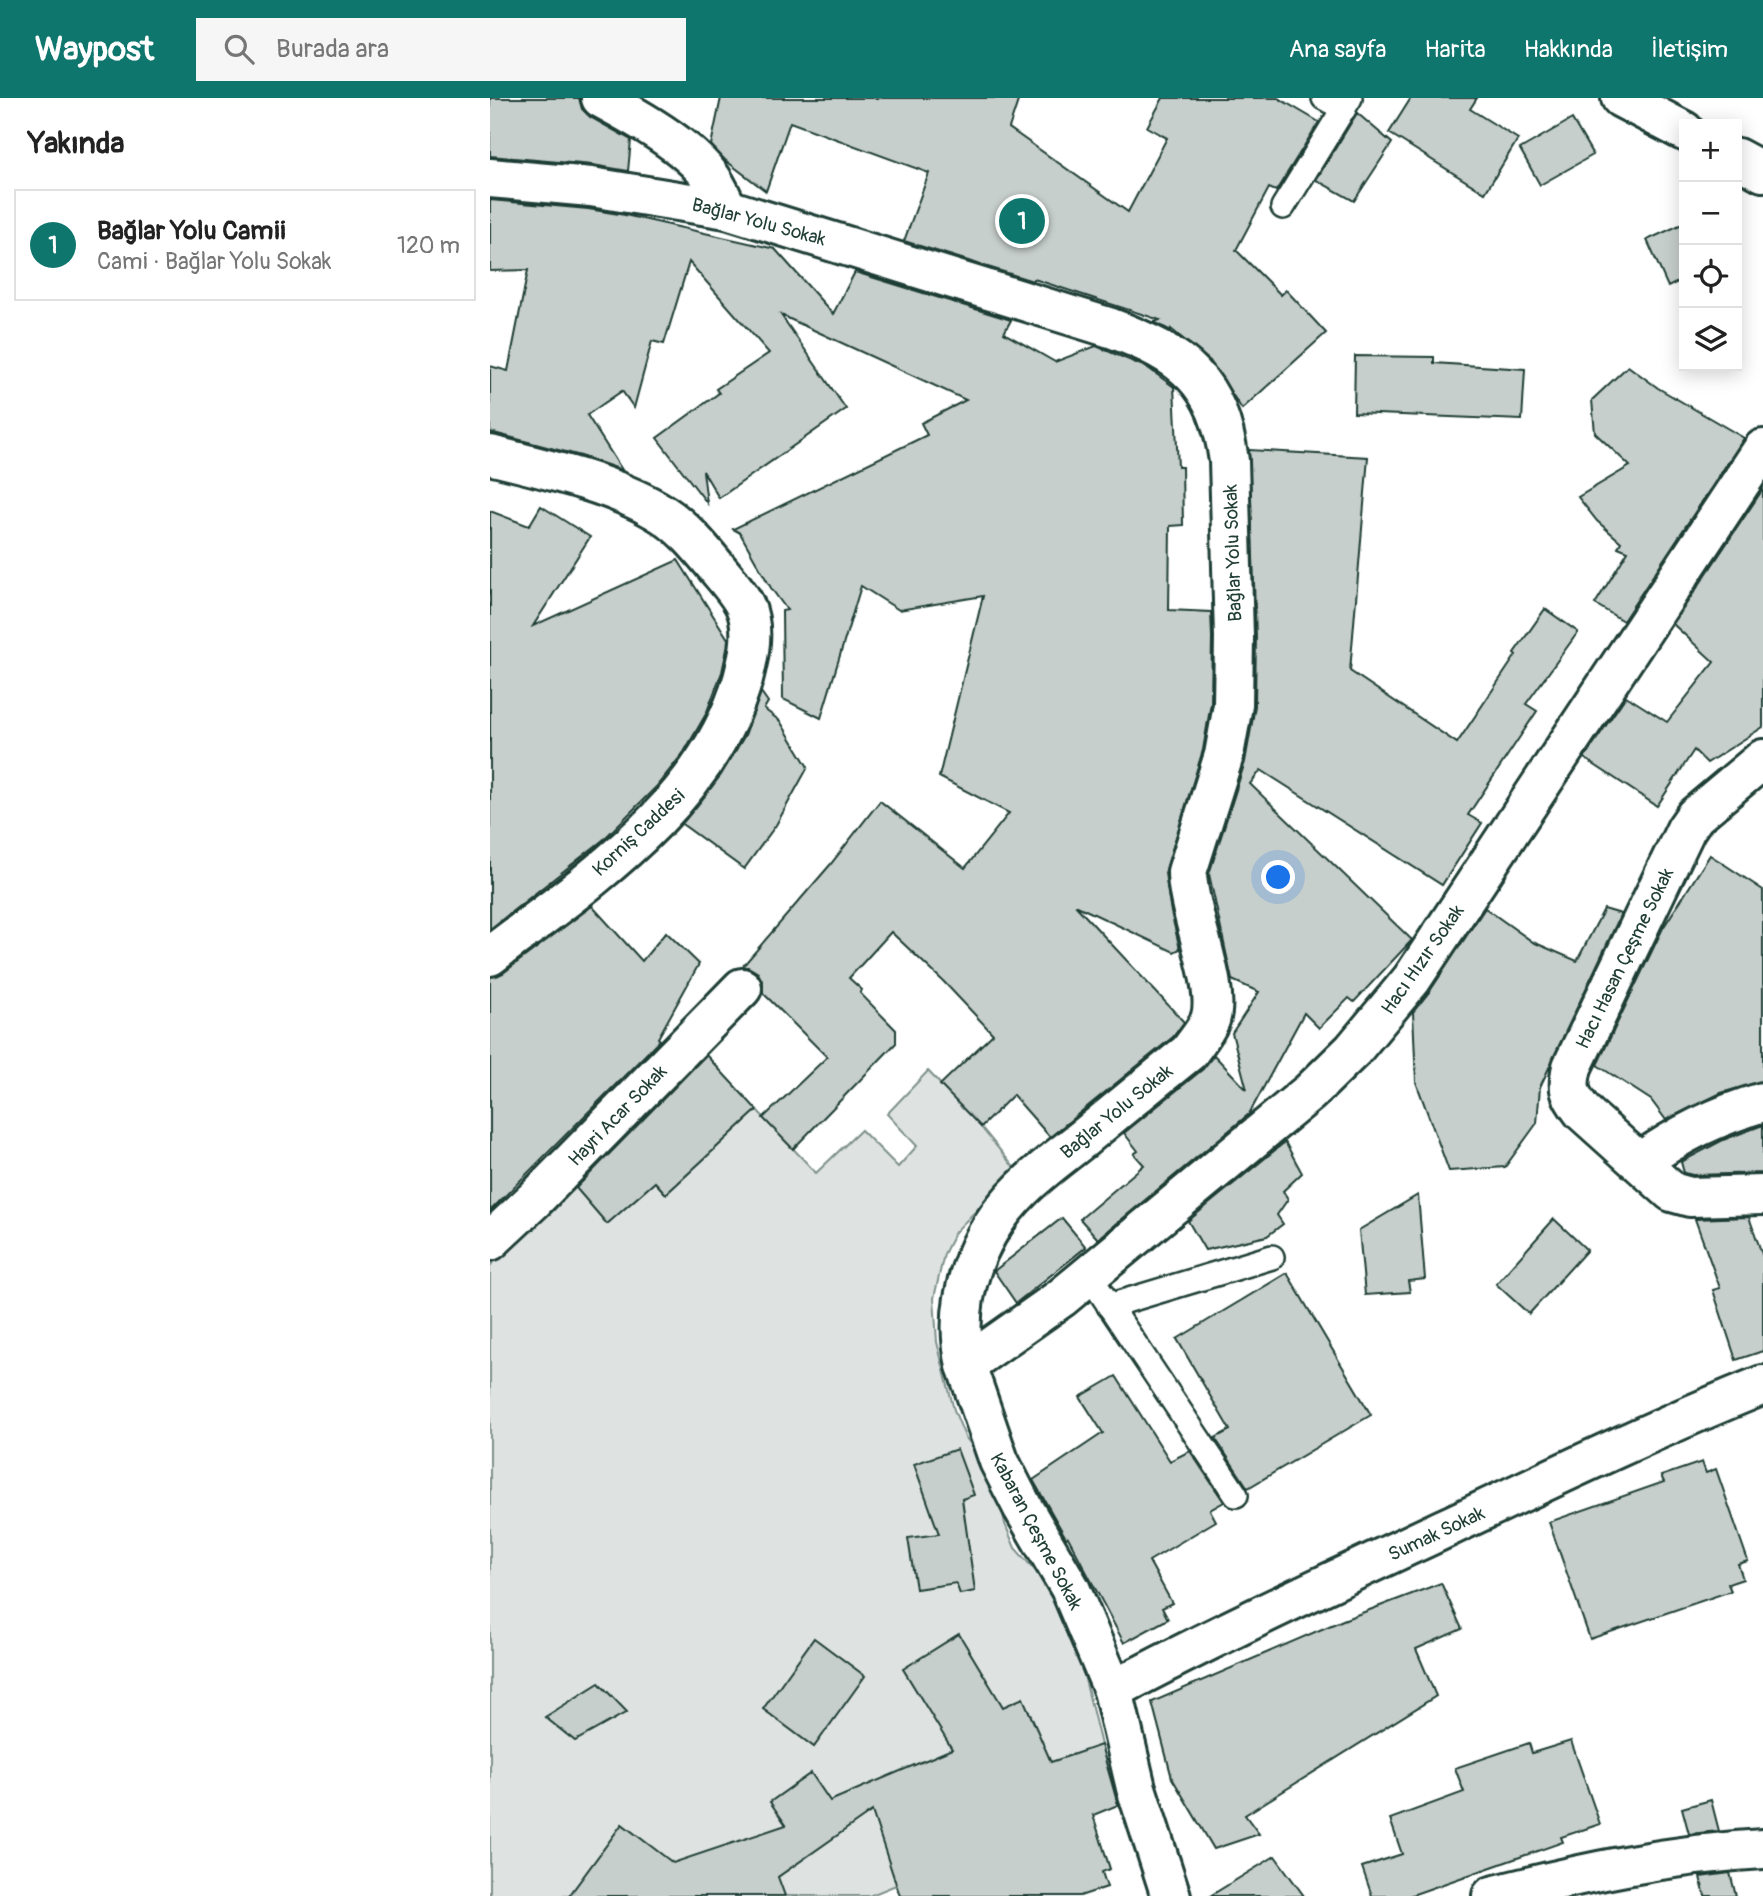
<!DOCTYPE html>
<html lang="tr">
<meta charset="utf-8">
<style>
body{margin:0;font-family:Pangolin,sans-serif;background:#f6f6f6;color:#222}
.controls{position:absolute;right:21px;top:21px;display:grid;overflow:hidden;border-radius:0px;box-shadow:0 4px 18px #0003}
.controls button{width:63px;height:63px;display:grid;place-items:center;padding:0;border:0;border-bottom:2px solid #e0e0e0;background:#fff;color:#222;font:35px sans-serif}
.you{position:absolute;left:789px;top:780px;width:24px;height:24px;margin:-18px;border:5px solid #fff;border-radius:50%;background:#1a73e8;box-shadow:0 0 0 10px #1a73e833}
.badge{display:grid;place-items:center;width:46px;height:46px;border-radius:50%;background:#0f766e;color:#fff;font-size:23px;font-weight:700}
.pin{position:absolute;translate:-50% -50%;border:4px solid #fff;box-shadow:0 2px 7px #0006}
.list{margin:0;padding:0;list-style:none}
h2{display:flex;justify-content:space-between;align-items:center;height:91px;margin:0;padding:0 28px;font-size:30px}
h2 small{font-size:23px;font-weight:400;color:#767676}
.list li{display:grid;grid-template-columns:46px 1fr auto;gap:21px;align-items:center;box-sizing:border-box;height:112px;margin:0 14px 14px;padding:0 14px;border:2px solid #e0e0e0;border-radius:0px}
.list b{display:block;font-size:26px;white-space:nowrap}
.list p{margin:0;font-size:23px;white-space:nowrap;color:#767676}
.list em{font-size:23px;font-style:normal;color:#767676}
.icon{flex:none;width:38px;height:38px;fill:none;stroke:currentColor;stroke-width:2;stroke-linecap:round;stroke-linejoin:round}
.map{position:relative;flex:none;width:1273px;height:1798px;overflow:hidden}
header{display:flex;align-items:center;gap:42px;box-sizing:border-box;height:98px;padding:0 35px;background:#0f766e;color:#fff}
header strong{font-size:33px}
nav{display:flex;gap:38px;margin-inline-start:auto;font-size:24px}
.search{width:490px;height:63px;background:#f6f6f6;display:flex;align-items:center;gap:18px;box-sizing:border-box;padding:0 24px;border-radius:0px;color:#767676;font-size:26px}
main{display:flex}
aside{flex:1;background:#fff}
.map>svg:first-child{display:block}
.green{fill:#dee3e2;stroke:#7e908b;stroke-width:2}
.building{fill:#c7cfcc;stroke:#1f3d34;stroke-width:2}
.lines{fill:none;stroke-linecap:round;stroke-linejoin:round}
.lane-casing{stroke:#1f3d34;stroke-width:28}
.street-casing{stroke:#1f3d34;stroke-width:44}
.secondary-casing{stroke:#1f3d34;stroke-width:44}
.lane{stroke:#fff;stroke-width:23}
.street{stroke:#fff;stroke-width:38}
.secondary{stroke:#fff;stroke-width:38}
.labels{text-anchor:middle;stroke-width:5;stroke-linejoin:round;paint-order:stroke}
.street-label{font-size:19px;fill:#1f3d34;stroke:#fff}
</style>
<header>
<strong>Waypost</strong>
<div class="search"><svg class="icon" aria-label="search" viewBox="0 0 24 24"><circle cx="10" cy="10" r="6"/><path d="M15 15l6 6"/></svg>Burada ara</div>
<nav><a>Ana sayfa</a><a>Harita</a><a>Hakkında</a><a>İletişim</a></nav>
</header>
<main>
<aside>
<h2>Yakında<small></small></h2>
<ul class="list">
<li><span class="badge">1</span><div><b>Bağlar Yolu Camii</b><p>Cami · Bağlar Yolu Sokak</p></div><em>120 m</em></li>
</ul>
</aside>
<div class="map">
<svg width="1273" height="1798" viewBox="0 0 1273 1798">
<rect width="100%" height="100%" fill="#fff"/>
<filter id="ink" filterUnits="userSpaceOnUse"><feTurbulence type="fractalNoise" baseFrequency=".0143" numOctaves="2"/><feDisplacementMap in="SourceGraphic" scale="14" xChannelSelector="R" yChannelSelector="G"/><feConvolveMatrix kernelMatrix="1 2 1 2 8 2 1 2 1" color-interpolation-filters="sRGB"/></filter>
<g filter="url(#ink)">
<path class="green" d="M 438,973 L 491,1029 L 526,1072 L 465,1134 L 454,1156 L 444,1200 L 447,1244 L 464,1312 L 475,1339 L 490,1357 L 510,1403 L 515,1426 L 525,1450 L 551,1479 L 578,1527 L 589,1557 L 611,1647 L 629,1706 L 601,1718 L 445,1659 L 434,1663 L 406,1787 L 379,1798 L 3,1798 L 0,1796 L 0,1168 L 79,1083 L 126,1042 L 176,1096 L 267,1012 L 326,1075 L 371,1032 L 408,1069 L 427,1048 L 397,1016 Z"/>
<g class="building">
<path d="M 0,0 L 89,0 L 92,11 L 100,19 L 141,42 L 138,73 L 103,67 L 0,58 Z"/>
<path d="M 231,0 L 529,0 L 519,30 L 638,114 L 677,40 L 657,29 L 673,0 L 788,0 L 829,24 L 786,93 L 779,90 L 746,152 L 791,197 L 796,192 L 836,235 L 752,311 L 720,263 L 681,231 L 681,233 L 664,224 L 670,222 L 544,181 L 543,183 L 414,143 L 439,75 L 300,24 L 276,93 L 235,62 L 221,47 Z"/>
<path d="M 921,0 L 987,0 L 980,11 L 1028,41 L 995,95 L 899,35 Z"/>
<path d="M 867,15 L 902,45 L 864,103 L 826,82 Z"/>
<path d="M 1082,21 L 1103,57 L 1050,87 L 1030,51 Z"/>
<path d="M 0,102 L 98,111 L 135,117 L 285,151 L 343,216 L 365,174 L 521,222 L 514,235 L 565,264 L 606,248 L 658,270 L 684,289 L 688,369 L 692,369 L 693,427 L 680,428 L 679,512 L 721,514 L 722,539 L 721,605 L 713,652 L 675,775 L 681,814 L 690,851 L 684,854 L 585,807 L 694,924 L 683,939 L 560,1039 L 523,997 L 491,1029 L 450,987 L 503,936 L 454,884 L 401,834 L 359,880 L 372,892 L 370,895 L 406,932 L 406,945 L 303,1051 L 273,1020 L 337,959 L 273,895 L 273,885 L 268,875 L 258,869 L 252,869 L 340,767 L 390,703 L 475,770 L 519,715 L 449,679 L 493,498 L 409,512 L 371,488 L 331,620 L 293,601 L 292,513 L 297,512 L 281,490 L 250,435 L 243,431 L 437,337 L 431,325 L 476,302 L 291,217 L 356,311 L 229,400 L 213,373 L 217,405 L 167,340 L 229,295 L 226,291 L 279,255 L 199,164 L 174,246 L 162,243 L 144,310 L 132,293 L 97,317 L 132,372 L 91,358 L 0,334 L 0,268 L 18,273 L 38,172 L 0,173 Z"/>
<path d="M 1194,125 L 1194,181 L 1178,189 L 1157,142 Z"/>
<path d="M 865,258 L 944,259 L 944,265 L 1035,271 L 1032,322 L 864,315 Z"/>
<path d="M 1138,268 L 1168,290 L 1254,340 L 1133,523 L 1105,506 L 1138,453 L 1128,449 L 1131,444 L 1107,423 L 1088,399 L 1140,368 L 1105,335 L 1102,302 Z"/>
<path d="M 759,352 L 878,359 L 860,573 L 967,645 L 1026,557 L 1024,555 L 1055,511 L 1088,534 L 1036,606 L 1047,613 L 978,717 L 992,725 L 952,787 L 771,672 L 760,686 L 922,842 L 864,904 L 859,900 L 829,930 L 814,915 L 759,1016 L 608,1141 L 590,1121 L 654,1067 L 644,1056 L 648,1053 L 634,1035 L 713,971 L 724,957 L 757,992 L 742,935 L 769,894 L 742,882 L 719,776 L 755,664 L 765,608 L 766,538 Z"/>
<path d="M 1273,391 L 1273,629 L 1217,665 L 1204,652 L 1167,708 L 1094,660 L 1136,598 L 1177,624 L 1224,564 L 1183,526 Z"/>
<path d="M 51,408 L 100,439 L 43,528 L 188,462 L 238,541 L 237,551 L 232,574 L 216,616 L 194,654 L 166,689 L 113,742 L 0,831 L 0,413 L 39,428 Z"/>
<path d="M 271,594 L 278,604 L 274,611 L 290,623 L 318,669 L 286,727 L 254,771 L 192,726 L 231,677 L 255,637 Z"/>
<path d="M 1220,757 L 1273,792 L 1273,983 L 1231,995 L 1176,1022 L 1161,1002 L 1107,967 L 1173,830 Z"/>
<path d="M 102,808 L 152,863 L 176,834 L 209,866 L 168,940 L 170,942 L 0,1113 L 0,879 L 13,875 Z"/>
<path d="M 995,810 L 1043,844 L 1087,863 L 1114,811 L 1131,816 L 1050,989 L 1047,1025 L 1015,1069 L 959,1073 L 926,984 L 923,914 L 940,893 Z"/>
<path d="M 216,957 L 267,1012 L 176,1096 L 165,1084 L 117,1126 L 86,1090 Z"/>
<path d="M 1273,1027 L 1273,1075 L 1203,1077 L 1194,1075 L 1191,1064 L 1233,1042 Z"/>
<path d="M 795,1044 L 812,1075 L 793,1093 L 798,1101 L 787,1117 L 793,1126 L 777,1138 L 715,1152 L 698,1123 Z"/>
<path d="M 928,1097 L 935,1181 L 918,1183 L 920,1194 L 875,1197 L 869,1132 Z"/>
<path d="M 1259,1119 L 1273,1159 L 1273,1253 L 1246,1262 L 1223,1192 L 1230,1190 L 1205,1121 Z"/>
<path d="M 572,1120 L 596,1149 L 526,1205 L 504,1173 Z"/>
<path d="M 1064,1121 L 1097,1152 L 1039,1216 L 1006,1186 Z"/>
<path d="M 797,1175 L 881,1317 L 758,1390 L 725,1340 L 740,1332 L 687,1241 Z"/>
<path d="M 626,1278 L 680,1363 L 700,1353 L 734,1404 L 720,1412 L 726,1423 L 659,1463 L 682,1505 L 672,1510 L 678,1521 L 634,1545 L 578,1439 L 576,1440 L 543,1382 L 613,1335 L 590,1299 Z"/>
<path d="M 467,1351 L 484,1397 L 472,1401 L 485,1493 L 470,1496 L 466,1485 L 426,1491 L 418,1440 L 449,1436 L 424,1366 Z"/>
<path d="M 1212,1364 L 1216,1375 L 1226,1371 L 1258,1463 L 1248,1466 L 1253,1481 L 1238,1486 L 1241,1493 L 1100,1541 L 1059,1424 L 1174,1384 L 1171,1378 Z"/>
<path d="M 951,1485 L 972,1531 L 926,1551 L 946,1598 L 755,1717 L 769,1736 L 724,1751 L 682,1680 L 662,1604 L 853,1522 Z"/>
<path d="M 469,1536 L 513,1609 L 533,1600 L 561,1664 L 611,1647 L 628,1707 L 603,1717 L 620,1771 L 612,1774 L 617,1789 L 590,1798 L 410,1798 L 382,1713 L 288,1779 L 295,1798 L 79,1798 L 132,1726 L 183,1765 L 296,1727 L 280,1704 L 321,1675 L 340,1703 L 462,1651 L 413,1571 Z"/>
<path d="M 324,1540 L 375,1578 L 324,1649 L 273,1611 Z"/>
<path d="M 109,1585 L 137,1614 L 85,1643 L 55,1619 Z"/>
<path d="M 1081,1643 L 1110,1726 L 1071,1739 L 1073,1744 L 919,1798 L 882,1798 L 872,1769 L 912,1756 L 900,1721 L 974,1694 L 965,1670 L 1039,1645 L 1042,1655 Z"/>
<path d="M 1221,1702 L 1229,1733 L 1199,1736 L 1192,1710 Z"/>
<path d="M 785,1758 L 814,1798 L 720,1798 Z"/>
<path d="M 1240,1775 L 1246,1798 L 1215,1798 L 1210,1779 Z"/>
</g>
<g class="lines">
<g class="lane-casing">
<g id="lane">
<path d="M 834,0 L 854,11"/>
<path d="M 793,109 L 860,0"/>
<path d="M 599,1177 L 746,1397"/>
<path d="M 619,1208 L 782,1159"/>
</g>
</g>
<g class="street-casing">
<g id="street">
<path d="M 111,0 C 146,19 199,48 222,81 C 228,90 233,101 237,111"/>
<path d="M 1131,0 L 1194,33"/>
<path d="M 1247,60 L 1273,74"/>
<path d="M 0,80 L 101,89 L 237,111 L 621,230 C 694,257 728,283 739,363 L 744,539 L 743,607 L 734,657 L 697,774 C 697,815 732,890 720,922 C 715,934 706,944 699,954 C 664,982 629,1011 595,1039 C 574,1056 551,1072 532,1091 C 486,1136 461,1203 476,1267 L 509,1363 L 533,1410 L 580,1490 L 623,1592 L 646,1690 L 681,1798"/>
<path d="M 1273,661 L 1205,718 L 1196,731 L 1082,969 C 1077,991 1079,996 1093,1014 L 1182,1094 L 1200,1099 L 1273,1097"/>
<path d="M 1150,1064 C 1190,1036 1226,1018 1273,1004"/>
<path d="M 0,1143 L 44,1102 L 252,890"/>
<path d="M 476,1267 L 571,1200 L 820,994 L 863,952 L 922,881 L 1273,351"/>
<path d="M 623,1592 C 732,1534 845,1482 958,1429 C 1062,1380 1166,1330 1273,1287"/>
<path d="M 1002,1798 C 1091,1775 1181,1756 1273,1751"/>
</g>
</g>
<g class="secondary-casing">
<path id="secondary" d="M 0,357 C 52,370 120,385 166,412 C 191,426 209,448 227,470 C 236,481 249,495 255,508 C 265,531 259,558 253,581 C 217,706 98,783 0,858"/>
</g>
<use href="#lane" class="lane"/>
<use href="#street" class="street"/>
<use href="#secondary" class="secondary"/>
</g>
</g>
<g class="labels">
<g class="street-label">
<text transform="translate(269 123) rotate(15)" y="7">Bağlar Yolu Sokak</text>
<text transform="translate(742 455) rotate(-92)" y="7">Bağlar Yolu Sokak</text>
<text transform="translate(148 734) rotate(-43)" y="7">Korniş Caddesi</text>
<text transform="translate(1134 860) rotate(-64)" y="7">Hacı Hasan Çeşme Sokak</text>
<text transform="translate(932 861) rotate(-55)" y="7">Hacı Hızır Sokak</text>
<text transform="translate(626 1013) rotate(-39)" y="7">Bağlar Yolu Sokak</text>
<text transform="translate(127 1017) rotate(-46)" y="7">Hayri Acar Sokak</text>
<text transform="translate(547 1433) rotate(62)" y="7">Kabaran Çeşme Sokak</text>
<text transform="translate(946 1435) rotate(-25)" y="7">Sumak Sokak</text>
</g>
</g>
</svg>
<div class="controls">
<button>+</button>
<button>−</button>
<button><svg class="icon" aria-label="locate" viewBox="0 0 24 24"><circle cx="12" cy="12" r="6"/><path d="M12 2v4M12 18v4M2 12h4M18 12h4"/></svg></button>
<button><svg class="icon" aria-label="layers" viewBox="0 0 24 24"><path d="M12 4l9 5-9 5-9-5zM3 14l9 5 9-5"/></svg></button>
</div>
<div class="you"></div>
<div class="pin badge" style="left:532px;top:123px">1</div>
</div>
</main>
